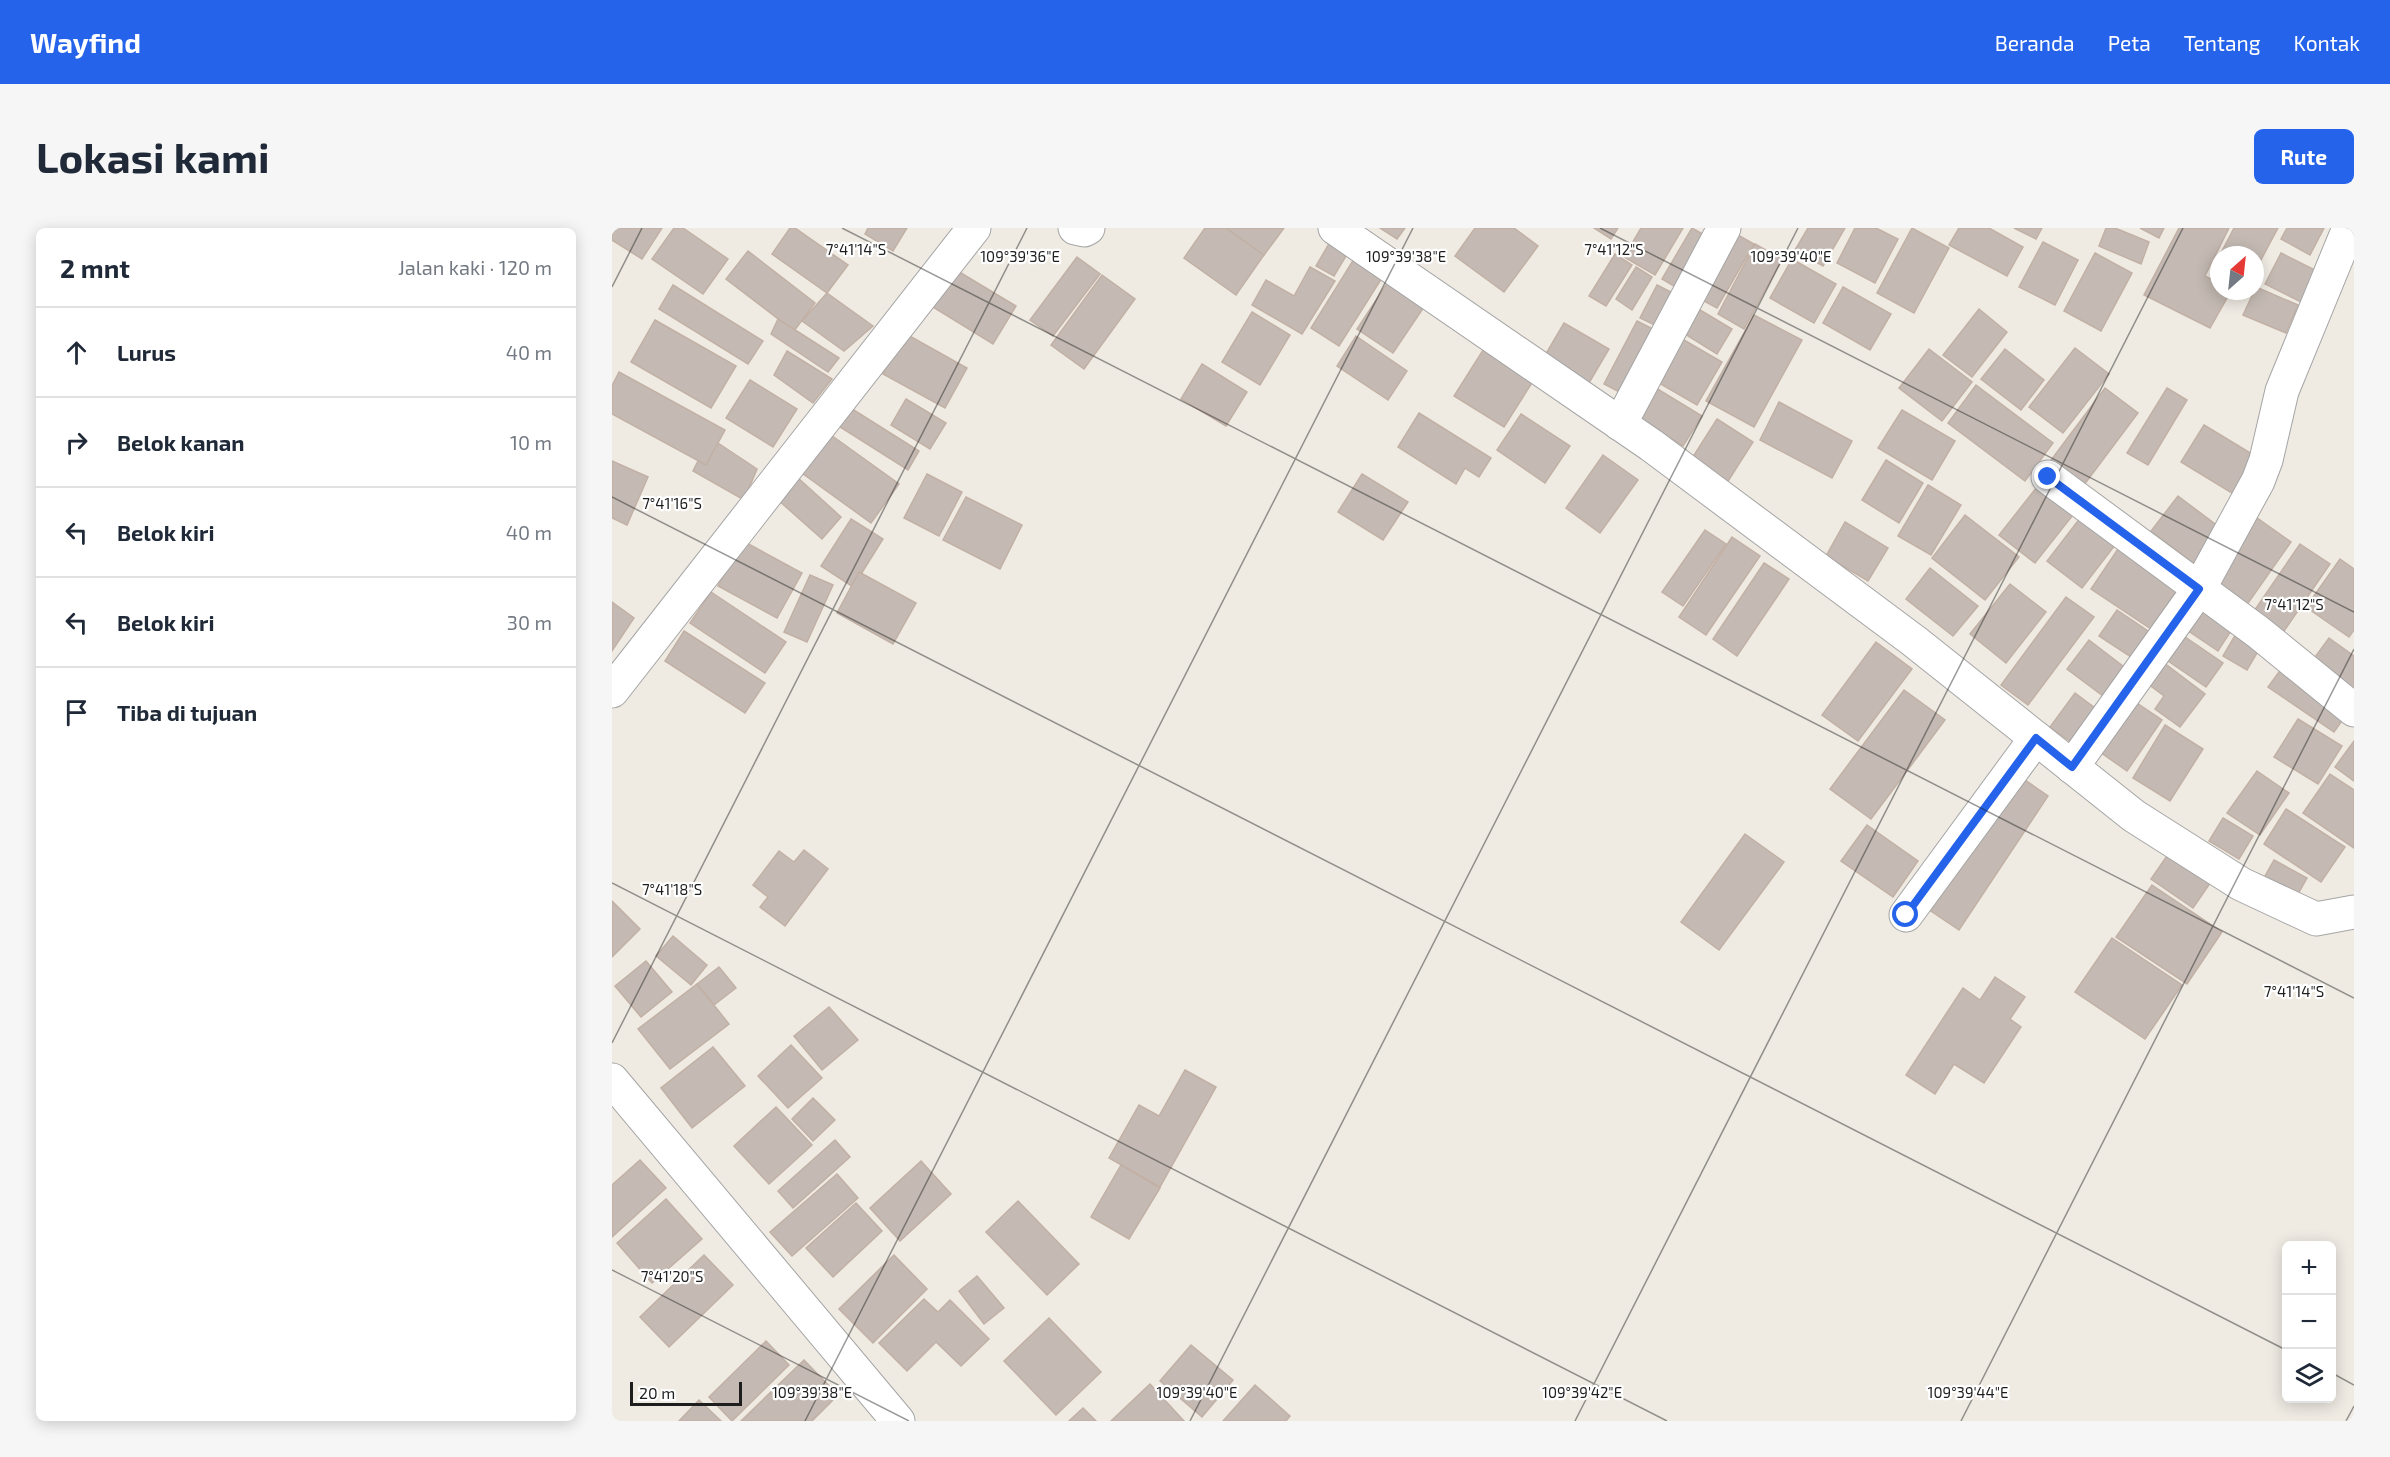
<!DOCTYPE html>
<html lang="id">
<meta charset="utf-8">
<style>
body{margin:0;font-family:"Exo 2",sans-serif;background:#f6f6f7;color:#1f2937}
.controls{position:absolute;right:18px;bottom:18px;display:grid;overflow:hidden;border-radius:9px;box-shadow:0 3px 15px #0003}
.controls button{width:54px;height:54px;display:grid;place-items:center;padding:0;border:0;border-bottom:2px solid #e0e1e3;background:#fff;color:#1f2937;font:30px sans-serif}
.compass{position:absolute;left:1598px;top:18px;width:54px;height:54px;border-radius:50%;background:#fff;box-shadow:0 3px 15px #0003;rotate:27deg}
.scale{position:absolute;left:18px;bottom:15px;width:112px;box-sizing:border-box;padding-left:6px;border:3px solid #1e1e1e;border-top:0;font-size:16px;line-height:21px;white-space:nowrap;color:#1e1e1e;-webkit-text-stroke:4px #fff;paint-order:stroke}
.stop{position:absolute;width:18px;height:18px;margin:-14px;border:4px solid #2563eb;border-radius:50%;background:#fff}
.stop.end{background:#2563eb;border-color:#fff;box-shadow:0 2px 6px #0008}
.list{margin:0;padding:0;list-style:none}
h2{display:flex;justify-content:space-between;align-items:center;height:78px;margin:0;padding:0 24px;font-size:26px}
h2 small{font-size:20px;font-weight:400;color:#747a83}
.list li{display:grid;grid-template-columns:39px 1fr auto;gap:18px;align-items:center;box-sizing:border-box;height:90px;padding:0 24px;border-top:2px solid #e0e1e3}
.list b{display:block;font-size:22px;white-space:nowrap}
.list em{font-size:20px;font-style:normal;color:#747a83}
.icon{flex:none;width:33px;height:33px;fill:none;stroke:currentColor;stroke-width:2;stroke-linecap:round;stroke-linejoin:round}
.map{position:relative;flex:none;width:1742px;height:1193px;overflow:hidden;border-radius:9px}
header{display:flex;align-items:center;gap:36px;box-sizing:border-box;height:84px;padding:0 30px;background:#2563eb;color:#fff}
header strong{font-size:28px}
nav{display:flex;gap:33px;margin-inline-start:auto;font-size:21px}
.intro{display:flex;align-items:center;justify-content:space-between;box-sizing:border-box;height:144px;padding:0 36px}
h1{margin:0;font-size:42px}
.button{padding:15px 27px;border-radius:9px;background:#2563eb;color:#fff;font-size:21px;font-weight:700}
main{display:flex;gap:36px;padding:0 36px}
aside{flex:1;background:#fff;border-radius:9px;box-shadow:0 3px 15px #0003}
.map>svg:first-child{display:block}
.building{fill:#c4bab3;stroke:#c2b0a5;stroke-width:1.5}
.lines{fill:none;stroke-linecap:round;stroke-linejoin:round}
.minor-casing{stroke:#a5a5a5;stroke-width:35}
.minor{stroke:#fff;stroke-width:33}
.route{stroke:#2563eb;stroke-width:8}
.ticks{fill:none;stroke:#1e1e1e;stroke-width:1.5;stroke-opacity:0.45}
.ticks-label{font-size:15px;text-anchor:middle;fill:#1e1e1e;stroke:#fff;stroke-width:4.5;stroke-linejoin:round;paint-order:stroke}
</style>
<header>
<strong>Wayfind</strong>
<nav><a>Beranda</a><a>Peta</a><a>Tentang</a><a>Kontak</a></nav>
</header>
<div class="intro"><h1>Lokasi kami</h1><a class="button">Rute</a></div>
<main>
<aside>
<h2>2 mnt<small>Jalan kaki · 120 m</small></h2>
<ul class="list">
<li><svg class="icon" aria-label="ahead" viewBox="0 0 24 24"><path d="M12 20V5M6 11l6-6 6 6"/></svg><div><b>Lurus</b></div><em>40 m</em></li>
<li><svg class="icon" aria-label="right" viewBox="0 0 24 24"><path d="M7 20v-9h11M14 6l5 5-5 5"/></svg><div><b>Belok kanan</b></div><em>10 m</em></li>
<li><svg class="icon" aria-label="left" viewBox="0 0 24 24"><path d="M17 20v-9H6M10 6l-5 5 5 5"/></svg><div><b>Belok kiri</b></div><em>40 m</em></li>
<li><svg class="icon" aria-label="left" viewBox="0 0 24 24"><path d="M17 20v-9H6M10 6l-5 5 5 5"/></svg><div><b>Belok kiri</b></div><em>30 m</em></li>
<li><svg class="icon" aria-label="arrive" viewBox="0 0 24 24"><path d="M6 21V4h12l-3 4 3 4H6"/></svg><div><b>Tiba di tujuan</b></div></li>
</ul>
</aside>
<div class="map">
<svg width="1742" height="1193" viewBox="0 0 1742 1193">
<rect width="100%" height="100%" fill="#efebe3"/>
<g class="building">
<path d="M 0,0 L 50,0 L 30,31 L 0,12 Z"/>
<path d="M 62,0 L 71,0 L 116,31 L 91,66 L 40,31 Z"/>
<path d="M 178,0 L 183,0 L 236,37 L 215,65 L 160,26 Z"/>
<path d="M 256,0 L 295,0 L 281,23 L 253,6 Z"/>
<path d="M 593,0 L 614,0 L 652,27 L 624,67 L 572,30 Z"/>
<path d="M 614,0 L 672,0 L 652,27 Z"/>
<path d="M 768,0 L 793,0 L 785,11 Z"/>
<path d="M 863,0 L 902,0 L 926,18 L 892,64 L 843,28 Z"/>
<path d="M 982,0 L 1006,0 L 999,11 Z"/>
<path d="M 1029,0 L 1071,0 L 1043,47 L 1012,29 Z"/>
<path d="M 1080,0 L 1103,13 L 1072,64 L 1050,51 Z"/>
<path d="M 1196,0 L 1233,0 L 1211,38 L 1183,22 Z"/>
<path d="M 1243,0 L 1264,0 L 1286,11 L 1263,55 L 1225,35 Z"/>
<path d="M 1300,0 L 1337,20 L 1302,85 L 1265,65 Z"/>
<path d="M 1347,0 L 1377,0 L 1411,19 L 1395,48 L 1337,17 Z"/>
<path d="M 1402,0 L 1430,0 L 1424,11 Z"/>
<path d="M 1494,0 L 1503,0 L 1537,14 L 1529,36 L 1487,18 Z"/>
<path d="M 1528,0 L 1552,0 L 1547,10 Z"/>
<path d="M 1567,0 L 1617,0 L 1593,48 L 1607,55 L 1607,63 L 1619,63 L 1598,100 L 1532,67 Z"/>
<path d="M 1622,0 L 1666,0 L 1643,43 L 1643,27 L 1608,27 Z"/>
<path d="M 1675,0 L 1712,0 L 1698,27 L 1669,11 Z"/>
<path d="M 1117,2 L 1142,16 L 1105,80 L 1079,66 Z"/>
<path d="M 722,7 L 740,18 L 722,48 L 704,38 Z"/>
<path d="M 1431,14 L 1466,32 L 1443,77 L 1407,59 Z"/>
<path d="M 1143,16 L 1170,31 L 1132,101 L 1106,86 Z"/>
<path d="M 136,23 L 203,75 L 182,103 L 114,51 Z"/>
<path d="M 747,23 L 775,42 L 727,118 L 699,100 Z"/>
<path d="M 1483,25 L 1520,45 L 1489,103 L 1452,83 Z"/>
<path d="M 1669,25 L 1715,48 L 1699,79 L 1653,56 Z"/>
<path d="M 1003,26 L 1020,37 L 994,78 L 977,68 Z"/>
<path d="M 465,29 L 488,46 L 441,108 L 418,92 Z"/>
<path d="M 1180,31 L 1224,56 L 1202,95 L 1158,70 Z"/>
<path d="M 339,39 L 404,78 L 381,116 L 316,76 Z"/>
<path d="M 698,39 L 723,53 L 690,106 L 640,77 L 654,52 L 682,68 Z"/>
<path d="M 1024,39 L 1040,49 L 1020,82 L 1004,71 Z"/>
<path d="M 490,47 L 523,71 L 472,141 L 439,117 Z"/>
<path d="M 778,51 L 814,76 L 781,125 L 745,101 Z"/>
<path d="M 61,57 L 151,113 L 136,136 L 47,81 Z"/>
<path d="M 1045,57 L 1065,67 L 1049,100 L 1028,90 Z"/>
<path d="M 1231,59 L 1279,86 L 1258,122 L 1211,95 Z"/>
<path d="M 1644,59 L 1686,77 L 1674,105 L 1631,87 Z"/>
<path d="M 215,65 L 261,98 L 232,123 L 190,93 Z"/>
<path d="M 1083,79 L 1120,101 L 1105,126 L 1068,103 Z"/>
<path d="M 1367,81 L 1395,104 L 1360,149 L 1331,127 Z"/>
<path d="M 640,84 L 678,107 L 648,157 L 610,134 Z"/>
<path d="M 1142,87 L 1190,112 L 1142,199 L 1094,173 Z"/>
<path d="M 166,91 L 227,130 L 216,144 L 159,106 Z"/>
<path d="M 43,92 L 124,138 L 99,180 L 19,134 Z"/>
<path d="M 1025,93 L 1047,104 L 1013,167 L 992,156 Z"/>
<path d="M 952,95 L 997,121 L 977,155 L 932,129 Z"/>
<path d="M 294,106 L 355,140 L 333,180 L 271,146 Z"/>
<path d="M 744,108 L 795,143 L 776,172 L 725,138 Z"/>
<path d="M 1065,108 L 1110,134 L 1085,177 L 1040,151 Z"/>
<path d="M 873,119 L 923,150 L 892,199 L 842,168 Z"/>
<path d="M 1463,120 L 1497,146 L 1451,205 L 1417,179 Z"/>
<path d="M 1317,121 L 1360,154 L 1330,193 L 1287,160 Z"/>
<path d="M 1393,121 L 1432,152 L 1409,182 L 1369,151 Z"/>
<path d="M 175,123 L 220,151 L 201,175 L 162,147 Z"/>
<path d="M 590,136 L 635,164 L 614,198 L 569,171 Z"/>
<path d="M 7,144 L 113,202 L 94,237 L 0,186 L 0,158 Z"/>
<path d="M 138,152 L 185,181 L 161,219 L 114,190 Z"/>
<path d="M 1034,154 L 1090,188 L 1071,218 L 1016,184 Z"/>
<path d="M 1364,157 L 1441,215 L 1413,253 L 1336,195 Z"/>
<path d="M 1493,160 L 1526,185 L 1472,257 L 1439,232 Z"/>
<path d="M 1555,160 L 1575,172 L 1536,237 L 1515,225 Z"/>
<path d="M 294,171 L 334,195 L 318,221 L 279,197 Z"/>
<path d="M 1167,174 L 1240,213 L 1220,250 L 1148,212 Z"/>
<path d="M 237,179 L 307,223 L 296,242 L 225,197 Z"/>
<path d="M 1290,182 L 1343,213 L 1320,252 L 1266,220 Z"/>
<path d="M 807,185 L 879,230 L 867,249 L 853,240 L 844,256 L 786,219 Z"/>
<path d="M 909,186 L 958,218 L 933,255 L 885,222 Z"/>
<path d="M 1105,191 L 1141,214 L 1113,258 L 1077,235 Z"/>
<path d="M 1592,197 L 1650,232 L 1628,270 L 1569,234 Z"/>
<path d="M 219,207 L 287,256 L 259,295 L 190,245 Z"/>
<path d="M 106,215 L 145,241 L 132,272 L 81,243 L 86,233 L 94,237 Z"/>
<path d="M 991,227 L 1026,252 L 988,305 L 954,280 Z"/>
<path d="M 1274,232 L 1311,255 L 1287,295 L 1250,272 Z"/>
<path d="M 0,233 L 36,249 L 15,297 L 0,290 Z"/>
<path d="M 315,246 L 350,264 L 327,308 L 292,290 Z"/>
<path d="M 750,246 L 796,274 L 771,312 L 726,284 Z"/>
<path d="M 185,249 L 229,289 L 210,311 L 165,271 Z"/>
<path d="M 1316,257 L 1349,277 L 1319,327 L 1286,308 Z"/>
<path d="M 1425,259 L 1461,287 L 1423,335 L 1387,307 Z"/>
<path d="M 1566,268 L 1611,302 L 1584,337 L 1539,303 Z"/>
<path d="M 354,269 L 410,297 L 388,341 L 331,312 Z"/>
<path d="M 1472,285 L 1507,312 L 1470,360 L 1435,333 Z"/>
<path d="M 1353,287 L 1407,329 L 1373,372 L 1320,330 Z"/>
<path d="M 1641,287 L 1679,314 L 1634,378 L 1596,352 Z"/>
<path d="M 239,291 L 271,311 L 241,359 L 209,338 Z"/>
<path d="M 1233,294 L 1276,320 L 1256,353 L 1214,328 Z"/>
<path d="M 1093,302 L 1114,316 L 1071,378 L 1050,364 Z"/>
<path d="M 1120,309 L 1148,328 L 1094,407 L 1067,389 Z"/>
<path d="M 131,313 L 190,345 L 165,390 L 106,358 Z"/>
<path d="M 1688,316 L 1718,336 L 1670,406 L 1640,386 Z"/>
<path d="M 1508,318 L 1568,358 L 1539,401 L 1479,361 Z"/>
<path d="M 1728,331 L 1742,341 L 1742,402 L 1737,409 L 1694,379 Z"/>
<path d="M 1152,335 L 1177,351 L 1125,428 L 1101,411 Z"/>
<path d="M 1318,340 L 1366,378 L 1341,408 L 1294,371 Z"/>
<path d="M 247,344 L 304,375 L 281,416 L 225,385 Z"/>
<path d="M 198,347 L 221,357 L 195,414 L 172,404 Z"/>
<path d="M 1398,356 L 1434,384 L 1394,435 L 1358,406 Z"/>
<path d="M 99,364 L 174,414 L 153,445 L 78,395 Z"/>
<path d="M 1586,366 L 1626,392 L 1606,423 L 1566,396 Z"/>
<path d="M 1454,369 L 1482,389 L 1416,477 L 1389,457 Z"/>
<path d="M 0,374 L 22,390 L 0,423 Z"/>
<path d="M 1505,382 L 1536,403 L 1519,429 L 1487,408 Z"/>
<path d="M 1628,399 L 1652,413 L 1635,442 L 1611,428 Z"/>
<path d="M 1563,402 L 1611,435 L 1594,459 L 1546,426 Z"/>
<path d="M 72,403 L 153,455 L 133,485 L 53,433 Z"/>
<path d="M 1717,410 L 1742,428 L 1742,474 L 1695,440 Z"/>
<path d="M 1477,412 L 1512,439 L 1491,468 L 1455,441 Z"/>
<path d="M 1264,414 L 1300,441 L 1246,513 L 1210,487 Z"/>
<path d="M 1543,428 L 1593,466 L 1568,499 L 1543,481 L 1552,468 L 1527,449 Z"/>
<path d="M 1672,437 L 1737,483 L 1722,504 L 1656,459 Z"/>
<path d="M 1292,462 L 1333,492 L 1259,591 L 1218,561 Z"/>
<path d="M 1463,465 L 1487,483 L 1462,516 L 1438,499 Z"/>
<path d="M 1513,467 L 1550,492 L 1515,543 L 1478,517 Z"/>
<path d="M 1686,491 L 1730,518 L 1706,556 L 1662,529 Z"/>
<path d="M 1553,497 L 1591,521 L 1558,573 L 1521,550 Z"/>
<path d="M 1742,513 L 1742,553 L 1723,539 Z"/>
<path d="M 1645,543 L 1677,565 L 1648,607 L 1615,585 Z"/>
<path d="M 1403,545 L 1436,568 L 1347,702 L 1313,679 Z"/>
<path d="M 1718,546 L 1742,562 L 1742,620 L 1691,585 Z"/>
<path d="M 1674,581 L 1733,619 L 1709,654 L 1652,616 Z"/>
<path d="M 1611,590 L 1641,608 L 1627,631 L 1597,613 Z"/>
<path d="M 1255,597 L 1306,633 L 1281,669 L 1229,633 Z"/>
<path d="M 1133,606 L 1172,634 L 1107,722 L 1069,694 Z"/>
<path d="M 192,622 L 216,641 L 173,698 L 148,679 L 156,669 L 141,657 L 167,623 L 182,634 Z"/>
<path d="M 1559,622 L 1601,651 L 1581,680 L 1539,651 Z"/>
<path d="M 1662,632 L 1695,650 L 1681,675 L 1648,657 Z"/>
<path d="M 1540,657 L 1610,704 L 1575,756 L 1504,709 Z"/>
<path d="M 0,673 L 28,701 L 0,729 Z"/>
<path d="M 61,708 L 95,737 L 79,757 L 44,728 Z"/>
<path d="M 1500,710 L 1570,757 L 1533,811 L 1463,764 Z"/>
<path d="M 34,733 L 60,764 L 29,789 L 3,758 Z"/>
<path d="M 107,739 L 124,760 L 102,777 L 85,756 Z"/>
<path d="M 1383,749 L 1413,769 L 1398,791 L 1409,799 L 1372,855 L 1342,836 L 1323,866 L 1294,847 L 1351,760 L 1368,772 Z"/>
<path d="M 85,756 L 117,796 L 58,841 L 26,801 Z"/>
<path d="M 217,779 L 246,812 L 210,842 L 182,808 Z"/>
<path d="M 179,817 L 210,850 L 176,880 L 146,848 Z"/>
<path d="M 101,819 L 133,858 L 80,900 L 49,860 Z"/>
<path d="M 573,842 L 604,859 L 548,959 L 497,930 L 527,877 L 547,888 Z"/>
<path d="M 201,870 L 223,892 L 201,913 L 180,891 Z"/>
<path d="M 164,879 L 200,917 L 157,956 L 122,918 Z"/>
<path d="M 223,912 L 238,929 L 181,980 L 166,963 Z"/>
<path d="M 28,932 L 54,960 L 0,1009 L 0,957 Z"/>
<path d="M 309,933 L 339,966 L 288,1013 L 258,980 Z"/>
<path d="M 509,937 L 548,960 L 517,1011 L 479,989 Z"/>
<path d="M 225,946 L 246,970 L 180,1028 L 158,1004 Z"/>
<path d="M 54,971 L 90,1011 L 40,1055 L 5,1015 Z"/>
<path d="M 406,973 L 467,1036 L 435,1067 L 374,1004 Z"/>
<path d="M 244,975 L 270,1003 L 221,1049 L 194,1020 Z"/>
<path d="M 92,1027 L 121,1057 L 57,1119 L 28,1089 Z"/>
<path d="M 282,1027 L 315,1061 L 261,1115 L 227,1081 Z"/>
<path d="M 365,1048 L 392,1080 L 372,1096 L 347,1063 Z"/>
<path d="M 312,1071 L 326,1084 L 338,1072 L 377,1111 L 349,1138 L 324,1114 L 295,1143 L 267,1115 Z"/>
<path d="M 437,1090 L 489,1144 L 444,1187 L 392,1133 Z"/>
<path d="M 154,1113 L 177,1137 L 120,1193 L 97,1169 Z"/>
<path d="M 579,1117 L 621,1152 L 590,1189 L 548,1153 Z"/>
<path d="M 192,1132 L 226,1167 L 200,1193 L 129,1193 Z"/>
<path d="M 538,1156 L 572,1193 L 499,1193 Z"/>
<path d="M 643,1157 L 678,1188 L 674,1193 L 611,1193 Z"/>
<path d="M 87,1172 L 109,1193 L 67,1193 Z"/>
<path d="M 471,1180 L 484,1193 L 457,1193 Z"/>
</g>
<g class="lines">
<g class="minor-casing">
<g id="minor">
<path d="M 463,0 L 472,2 L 476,0"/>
<path d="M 723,0 L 1039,217 L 1302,413 L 1522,588 L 1629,656 L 1704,691 L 1742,684"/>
<path d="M 1008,196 L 1112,0"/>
<path d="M 1436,249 L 1646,404 L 1742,482"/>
<path d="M 0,463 L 362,0"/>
<path d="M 1460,539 L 1587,361 L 1646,253 L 1654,232 L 1670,163 L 1737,0"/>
<path d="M 1294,687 L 1424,510"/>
<path d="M 0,852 L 286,1193"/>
</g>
</g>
<use href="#minor" class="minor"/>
</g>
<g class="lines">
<path class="route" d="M 1294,687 L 1424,510 L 1460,539 L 1587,361 L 1436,249"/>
</g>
<path class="ticks" d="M 230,0 L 1742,770M 988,0 L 1742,384M 0,59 L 30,0M 0,269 L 1674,1122M 0,655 L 1055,1193M 0,815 L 415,0M 0,1042 L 297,1193M 1720,1145 L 1742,1157M 193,1193 L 801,0M 578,1193 L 1186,0M 963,1193 L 1571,0M 1349,1193 L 1742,421M 1734,1193 L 1742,1178"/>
<g class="ticks-label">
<text x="244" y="27">7°41'14"S</text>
<text x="1002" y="27">7°41'12"S</text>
<text x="408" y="34">109°39'36"E</text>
<text x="794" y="34">109°39'38"E</text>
<text x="1179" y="34">109°39'40"E</text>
<text x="60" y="281">7°41'16"S</text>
<text x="1682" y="382">7°41'12"S</text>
<text x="60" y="667">7°41'18"S</text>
<text x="1682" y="769">7°41'14"S</text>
<text x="60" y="1054">7°41'20"S</text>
<text x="200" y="1170">109°39'38"E</text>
<text x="585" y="1170">109°39'40"E</text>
<text x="970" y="1170">109°39'42"E</text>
<text x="1356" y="1170">109°39'44"E</text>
</g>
</svg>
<div class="controls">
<button>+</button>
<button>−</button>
<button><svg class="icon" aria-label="layers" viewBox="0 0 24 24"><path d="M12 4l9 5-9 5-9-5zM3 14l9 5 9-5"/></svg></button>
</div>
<svg class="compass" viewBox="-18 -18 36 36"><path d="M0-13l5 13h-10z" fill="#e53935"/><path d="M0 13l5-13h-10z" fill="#747a83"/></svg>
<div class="scale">20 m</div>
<div class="stop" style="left:1294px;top:687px"></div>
<div class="stop end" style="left:1436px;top:249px"></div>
</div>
</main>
